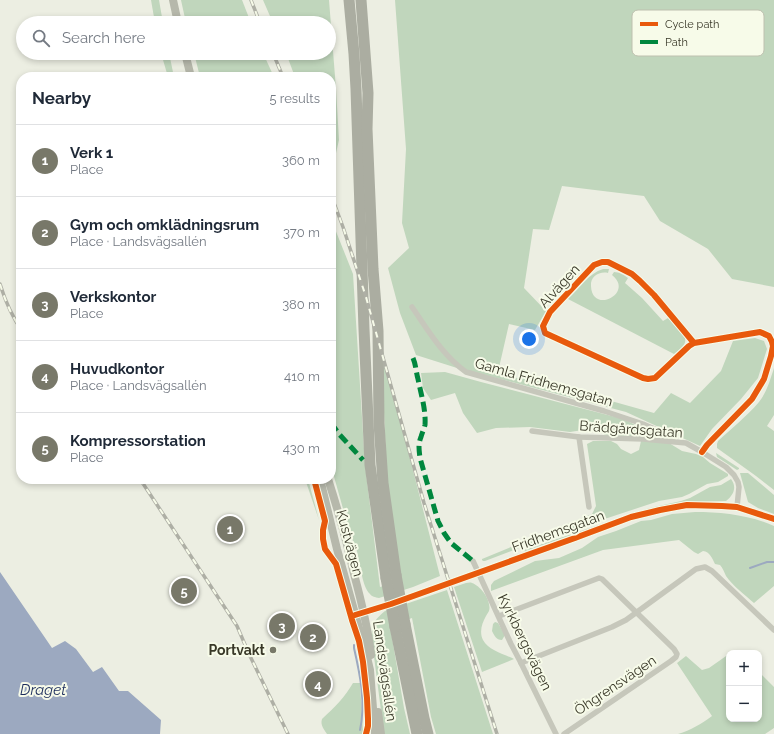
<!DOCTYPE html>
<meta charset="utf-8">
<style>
body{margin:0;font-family:Raleway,sans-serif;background:#f2f2f3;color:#1f2937}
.controls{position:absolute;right:12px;bottom:12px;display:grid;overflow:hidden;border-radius:8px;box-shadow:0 2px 6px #0003}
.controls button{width:36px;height:36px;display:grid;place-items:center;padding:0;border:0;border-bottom:1px solid #e0e1e3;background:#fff;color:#1f2937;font:20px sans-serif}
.you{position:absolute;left:529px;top:339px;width:14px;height:14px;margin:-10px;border:3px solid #fff;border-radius:50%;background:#1a73e8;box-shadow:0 0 0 6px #1a73e833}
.badge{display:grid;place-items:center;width:26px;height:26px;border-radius:50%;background:#787869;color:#fff;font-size:13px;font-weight:700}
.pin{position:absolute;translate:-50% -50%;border:2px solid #fff;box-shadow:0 1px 4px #0006}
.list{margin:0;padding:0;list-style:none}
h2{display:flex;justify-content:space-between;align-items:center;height:52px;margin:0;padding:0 16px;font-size:17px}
h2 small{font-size:13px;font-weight:400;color:#747a83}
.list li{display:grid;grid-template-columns:26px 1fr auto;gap:12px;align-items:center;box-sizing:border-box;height:72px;padding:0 16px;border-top:1px solid #e0e1e3}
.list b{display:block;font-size:15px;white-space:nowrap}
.list p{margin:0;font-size:13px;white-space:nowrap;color:#747a83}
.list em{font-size:13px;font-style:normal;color:#747a83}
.icon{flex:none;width:22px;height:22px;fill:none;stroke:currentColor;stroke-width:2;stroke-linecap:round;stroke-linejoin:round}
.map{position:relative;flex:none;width:774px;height:734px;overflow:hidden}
.search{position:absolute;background:#fff;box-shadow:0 2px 6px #0003;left:16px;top:16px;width:320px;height:44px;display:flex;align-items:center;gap:10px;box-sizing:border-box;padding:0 14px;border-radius:22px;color:#747a83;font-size:15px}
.panel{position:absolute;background:#fff;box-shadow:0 2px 6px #0003;left:16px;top:72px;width:320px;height:412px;border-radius:16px}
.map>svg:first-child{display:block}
.green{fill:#c0d6bc}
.water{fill:#9ca9c0}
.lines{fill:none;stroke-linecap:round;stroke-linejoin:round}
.stream{stroke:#9ca9c0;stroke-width:2}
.minor{stroke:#c6c7bb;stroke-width:5.5}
.tertiary{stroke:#c6c7bb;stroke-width:7}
.secondary{stroke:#b6b8ab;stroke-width:8}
.motorway{stroke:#abada1;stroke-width:11}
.rail-casing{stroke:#aeafa5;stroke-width:3.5}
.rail{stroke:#f7fbe9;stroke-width:2;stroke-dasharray:6;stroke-linecap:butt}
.motorway-bridge{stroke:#abada1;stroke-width:11}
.quiet{stroke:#00873e;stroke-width:5;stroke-dasharray:10 5;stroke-linecap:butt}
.cycleway-casing{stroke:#f7fbe9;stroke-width:8}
.cycleway{stroke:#e8590c;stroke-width:6}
.poi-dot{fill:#787869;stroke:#f7fbe9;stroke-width:1.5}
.labels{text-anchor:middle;stroke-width:4;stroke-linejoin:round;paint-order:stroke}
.street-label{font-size:14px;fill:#393828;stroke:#f7fbe9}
.poi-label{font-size:14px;font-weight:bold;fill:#393828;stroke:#f7fbe9;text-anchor:end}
.water-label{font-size:15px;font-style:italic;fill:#1c2d5c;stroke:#f7fbe9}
.key{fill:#f7fbe9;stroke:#bec0af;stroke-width:1}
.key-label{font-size:11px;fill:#393828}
</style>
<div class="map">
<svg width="774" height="734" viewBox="0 0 774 734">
<rect width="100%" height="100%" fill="#eceee2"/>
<g class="green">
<path d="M 151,0 L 159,0 L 163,23 L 155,23 Z"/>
<path d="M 181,0 L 242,0 L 251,23 L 186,23 Z"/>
<path d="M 263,0 L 329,0 L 336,89 L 339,140 L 331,175 L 331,77 L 295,77 L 286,53 L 329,53 L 329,23 L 273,23 Z"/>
<path d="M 395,0 L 774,0 L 774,287 L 732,279 L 708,249 L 660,221 L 644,196 L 562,186 L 549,230 L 533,229 L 524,288 L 546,311 L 535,330 L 509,324 L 498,372 L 517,378 L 529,378 L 654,413 L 671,393 L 690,403 L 721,371 L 733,341 L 755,338 L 764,341 L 767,349 L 758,378 L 741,399 L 712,429 L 700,446 L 626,412 L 504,380 L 457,368 L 416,355 L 400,313 L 388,268 L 409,248 L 402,223 L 406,149 Z"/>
<path d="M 161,53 L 169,53 L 174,77 L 168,77 Z"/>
<path d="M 194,53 L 263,53 L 274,77 L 200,77 Z"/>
<path d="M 331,219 L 353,274 L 365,465 L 380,587 L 399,581 L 387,480 L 381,345 L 440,576 L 413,587 L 379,598 C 375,597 372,597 370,594 C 361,586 360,557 355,545 C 354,542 352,539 351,537 L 331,466 Z"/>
<path d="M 603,269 L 609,269 L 608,273 C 600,271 590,276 591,286 C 592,315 635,293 612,275 L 614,272 C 619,272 624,275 628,278 L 625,283 L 642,298 L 663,321 L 668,318 L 685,338 C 687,345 679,350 674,354 L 568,299 C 579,289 589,273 603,269 Z"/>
<path d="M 774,368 L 774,415 L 767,426 L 774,431 L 774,490 L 756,476 L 717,448 L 717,444 L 718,441 C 732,428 747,416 759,402 C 767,392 770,380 774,368 Z"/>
<path d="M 445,372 L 481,382 L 623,419 L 652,433 L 650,437 L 606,436 L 601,431 L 598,426 L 594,425 L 588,425 L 583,430 L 570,432 L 530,427 L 496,428 L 477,433 L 463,413 L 455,393 L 431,400 L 423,388 L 421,373 Z"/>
<path d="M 593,441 L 611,441 L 617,444 L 621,449 L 631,454 L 639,450 L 641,441 L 669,443 L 682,451 L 696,454 L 703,457 L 710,463 L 728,474 L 728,476 L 718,482 L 707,484 L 689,494 L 682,497 L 659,501 L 526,545 L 514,550 L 485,561 L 483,561 L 482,560 L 482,559 L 592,514 L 596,506 L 587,444 Z"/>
<path d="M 716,453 L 739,468 L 739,469 L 737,470 L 717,457 Z"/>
<path d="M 740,473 L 748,473 L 774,495 L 774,514 L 758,508 L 748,502 Z"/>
<path d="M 305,479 L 308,479 L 319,520 Z"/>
<path d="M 731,479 C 737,487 734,495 726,501 L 690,502 L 668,505 L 651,508 L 525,551 L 524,550 L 650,508 L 681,501 L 690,498 L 710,487 L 721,485 Z"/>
<path d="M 695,512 C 721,512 750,515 774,526 L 774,586 L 754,603 C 746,596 732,585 726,576 C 724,572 723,568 720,565 L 715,564 C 712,558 710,552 703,551 L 698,554 L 694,552 L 679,540 L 603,550 L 491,591 L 491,585 L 494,581 L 535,561 L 559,558 L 582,548 L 598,537 L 616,531 L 641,521 L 651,520 L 672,514 Z"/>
<path d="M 466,583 C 468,583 470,582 472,583 C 481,586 492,601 489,611 C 488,613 487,614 486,616 C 482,623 479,632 483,640 C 488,650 504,654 514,659 L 482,672 L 454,587 Z"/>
<path d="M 447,590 L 493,734 L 436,734 L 431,717 L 412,618 L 390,626 L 404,708 L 410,734 L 384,734 L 372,641 C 371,626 373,621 385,611 Z"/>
<path d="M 495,622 L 498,623 L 505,635 L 502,640 C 496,640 494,635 492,631 L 493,624 Z"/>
<path d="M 729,654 L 729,719 L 759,719 L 759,672 L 774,687 L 774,728 L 765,734 L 678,734 C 691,730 701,724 712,716 L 677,663 L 686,656 L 702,670 L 709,668 Z"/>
<path d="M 353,683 L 360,683 L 363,731 L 362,734 L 327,734 C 324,729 320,725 322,719 C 334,708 345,697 353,683 Z"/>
</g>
<path class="water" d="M 0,572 L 52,648 L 65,641 L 76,649 L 93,672 L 102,667 L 119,691 L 128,691 L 161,720 L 160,734 L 0,734 Z"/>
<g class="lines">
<g class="stream">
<path d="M 750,568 L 767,562 L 774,562"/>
<path d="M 354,645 L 354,648 C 360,674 366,703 360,730"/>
</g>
<g class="minor">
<path d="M 412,307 C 428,330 443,356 466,372 L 604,411 L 643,424 L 673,437"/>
<path d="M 694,343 L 689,346 L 655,378 L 648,379 L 643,378 L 545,333 L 543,326 L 550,312 L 594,265 L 602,262 L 608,262 L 632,274 L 640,281 L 654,295 L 694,343 L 760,332 L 769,336 L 772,342 L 773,346 L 771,356 L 764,379 L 752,399 L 707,445 L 702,452"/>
<path d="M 532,431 L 579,437 L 643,439 L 686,443 L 702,452 L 726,467 L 734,475 L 738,482 L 739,487 L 737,507"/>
<path d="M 579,437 L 589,507"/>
<path d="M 473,561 L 511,644 L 521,663 L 556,734"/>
<path d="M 499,616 L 599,578 L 602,579 L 674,649 L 677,654 L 676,657 L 671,661 L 564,734"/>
<path d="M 521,663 L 612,627 L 626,620 L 696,569 L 705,567 L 712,571 L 774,630"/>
</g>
<path class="tertiary" d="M 359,614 L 391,604 L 575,538 L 631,517 L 660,510 L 687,505 L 722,506 L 737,507 L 774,519"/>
<g class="secondary">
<path d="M 173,0 L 178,23"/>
<path d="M 185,53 L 191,77"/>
<path d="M 320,479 L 337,549 L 366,653 L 370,670 L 375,734"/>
<path d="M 328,479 C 338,510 347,542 354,574 C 361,600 368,627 371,655"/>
<path d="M 378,712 L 381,734"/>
</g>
<g class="motorway">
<path d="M 349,0 L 354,54 L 356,89 L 364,329 L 370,465 L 386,578"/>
<path d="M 361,0 L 368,93 L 367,129 L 373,269 L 378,331 L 379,423 L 383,483 L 396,575"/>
<path d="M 405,624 L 424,718 L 428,734"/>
<path d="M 395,627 L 417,734"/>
</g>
<g class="rail-casing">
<g id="rail">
<path d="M 251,0 L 260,23"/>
<path d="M 273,53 L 283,77"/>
<path d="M 331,195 L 343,227 L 366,297 L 424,503 L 497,734"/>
<path d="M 0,284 C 5,300 11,315 21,329"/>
<path d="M 140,479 L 237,626 L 249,654 L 288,734"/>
</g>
</g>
<use href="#rail" class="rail"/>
<g class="motorway-bridge">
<path d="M 396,575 L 405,624"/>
<path d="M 386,578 L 395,627"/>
</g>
<g class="quiet">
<path d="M 413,358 C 416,365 416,372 418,379 C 421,394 426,410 425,425 C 424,429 422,433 421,437 C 418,444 419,450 420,458 L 438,521 L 444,533 L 451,543 L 473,561"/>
<path d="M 331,423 L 339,434 L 363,460"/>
</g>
<g class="cycleway-casing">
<g id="cycleway">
<path d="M 694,343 L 689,346 L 655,378 L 648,379 L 643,378 L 545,333 L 543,326 L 550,312 L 594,265 L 602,262 L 608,262 L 632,274 L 640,281 L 654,295 L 694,343 L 760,332 L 769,336 L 772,342 L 773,346 L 771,356 L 764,379 L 752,399 L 707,445 L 702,452"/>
<path d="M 314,479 L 325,521 L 323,530 L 323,539 L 325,549 L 336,564 L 352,620 L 359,641 L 363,662 L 367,698 L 368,719 L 368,726 L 366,734"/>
<path d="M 355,615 L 391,604 L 575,538 L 631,517 L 660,510 L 687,505 L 722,506 L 737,507 L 774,519"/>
</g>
</g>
<use href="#cycleway" class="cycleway"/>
</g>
<circle class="poi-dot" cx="273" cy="650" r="4"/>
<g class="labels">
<g class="street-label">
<text transform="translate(559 286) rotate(-48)" y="5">Alvägen</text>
<text transform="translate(544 382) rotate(16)" y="5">Gamla Fridhemsgatan</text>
<text transform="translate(631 429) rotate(4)" y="5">Brädgårdsgatan</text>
<text transform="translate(558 531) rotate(-20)" y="5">Fridhemsgatan</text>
<text transform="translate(350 543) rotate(75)" y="5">Kustvägen</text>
<text transform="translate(525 642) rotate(64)" y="5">Kyrkbergsvägen</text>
<text transform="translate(385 671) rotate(82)" y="5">Landsvägsallén</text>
<text transform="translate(615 685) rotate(-34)" y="5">Öhgrensvägen</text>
</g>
<g class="poi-label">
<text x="265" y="655">Portvakt</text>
</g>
<g class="water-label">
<text x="43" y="695">Draget</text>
</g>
</g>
<rect x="632" y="10" width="132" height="46" rx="6" class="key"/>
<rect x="640" y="22" width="18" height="4" fill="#e8590c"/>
<rect x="640" y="40" width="18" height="4" fill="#00873e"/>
<g class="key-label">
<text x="665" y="28">Cycle path</text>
<text x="665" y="46">Path</text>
</g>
</svg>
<div class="controls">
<button>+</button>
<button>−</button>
</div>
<div class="you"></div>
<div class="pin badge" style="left:230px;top:529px">1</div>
<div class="pin badge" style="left:313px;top:637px">2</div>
<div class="pin badge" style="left:282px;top:626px">3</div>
<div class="pin badge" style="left:318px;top:684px">4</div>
<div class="pin badge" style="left:184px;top:591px">5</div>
<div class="search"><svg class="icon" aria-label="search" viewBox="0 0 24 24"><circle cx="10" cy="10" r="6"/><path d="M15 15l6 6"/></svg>Search here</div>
<section class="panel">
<h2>Nearby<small>5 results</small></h2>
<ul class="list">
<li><span class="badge">1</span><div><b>Verk 1</b><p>Place</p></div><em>360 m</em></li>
<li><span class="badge">2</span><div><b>Gym och omklädningsrum</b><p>Place · Landsvägsallén</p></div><em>370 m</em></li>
<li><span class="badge">3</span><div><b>Verkskontor</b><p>Place</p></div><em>380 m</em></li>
<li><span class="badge">4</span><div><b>Huvudkontor</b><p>Place · Landsvägsallén</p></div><em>410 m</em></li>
<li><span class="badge">5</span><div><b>Kompressorstation</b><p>Place</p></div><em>430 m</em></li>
</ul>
</section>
</div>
